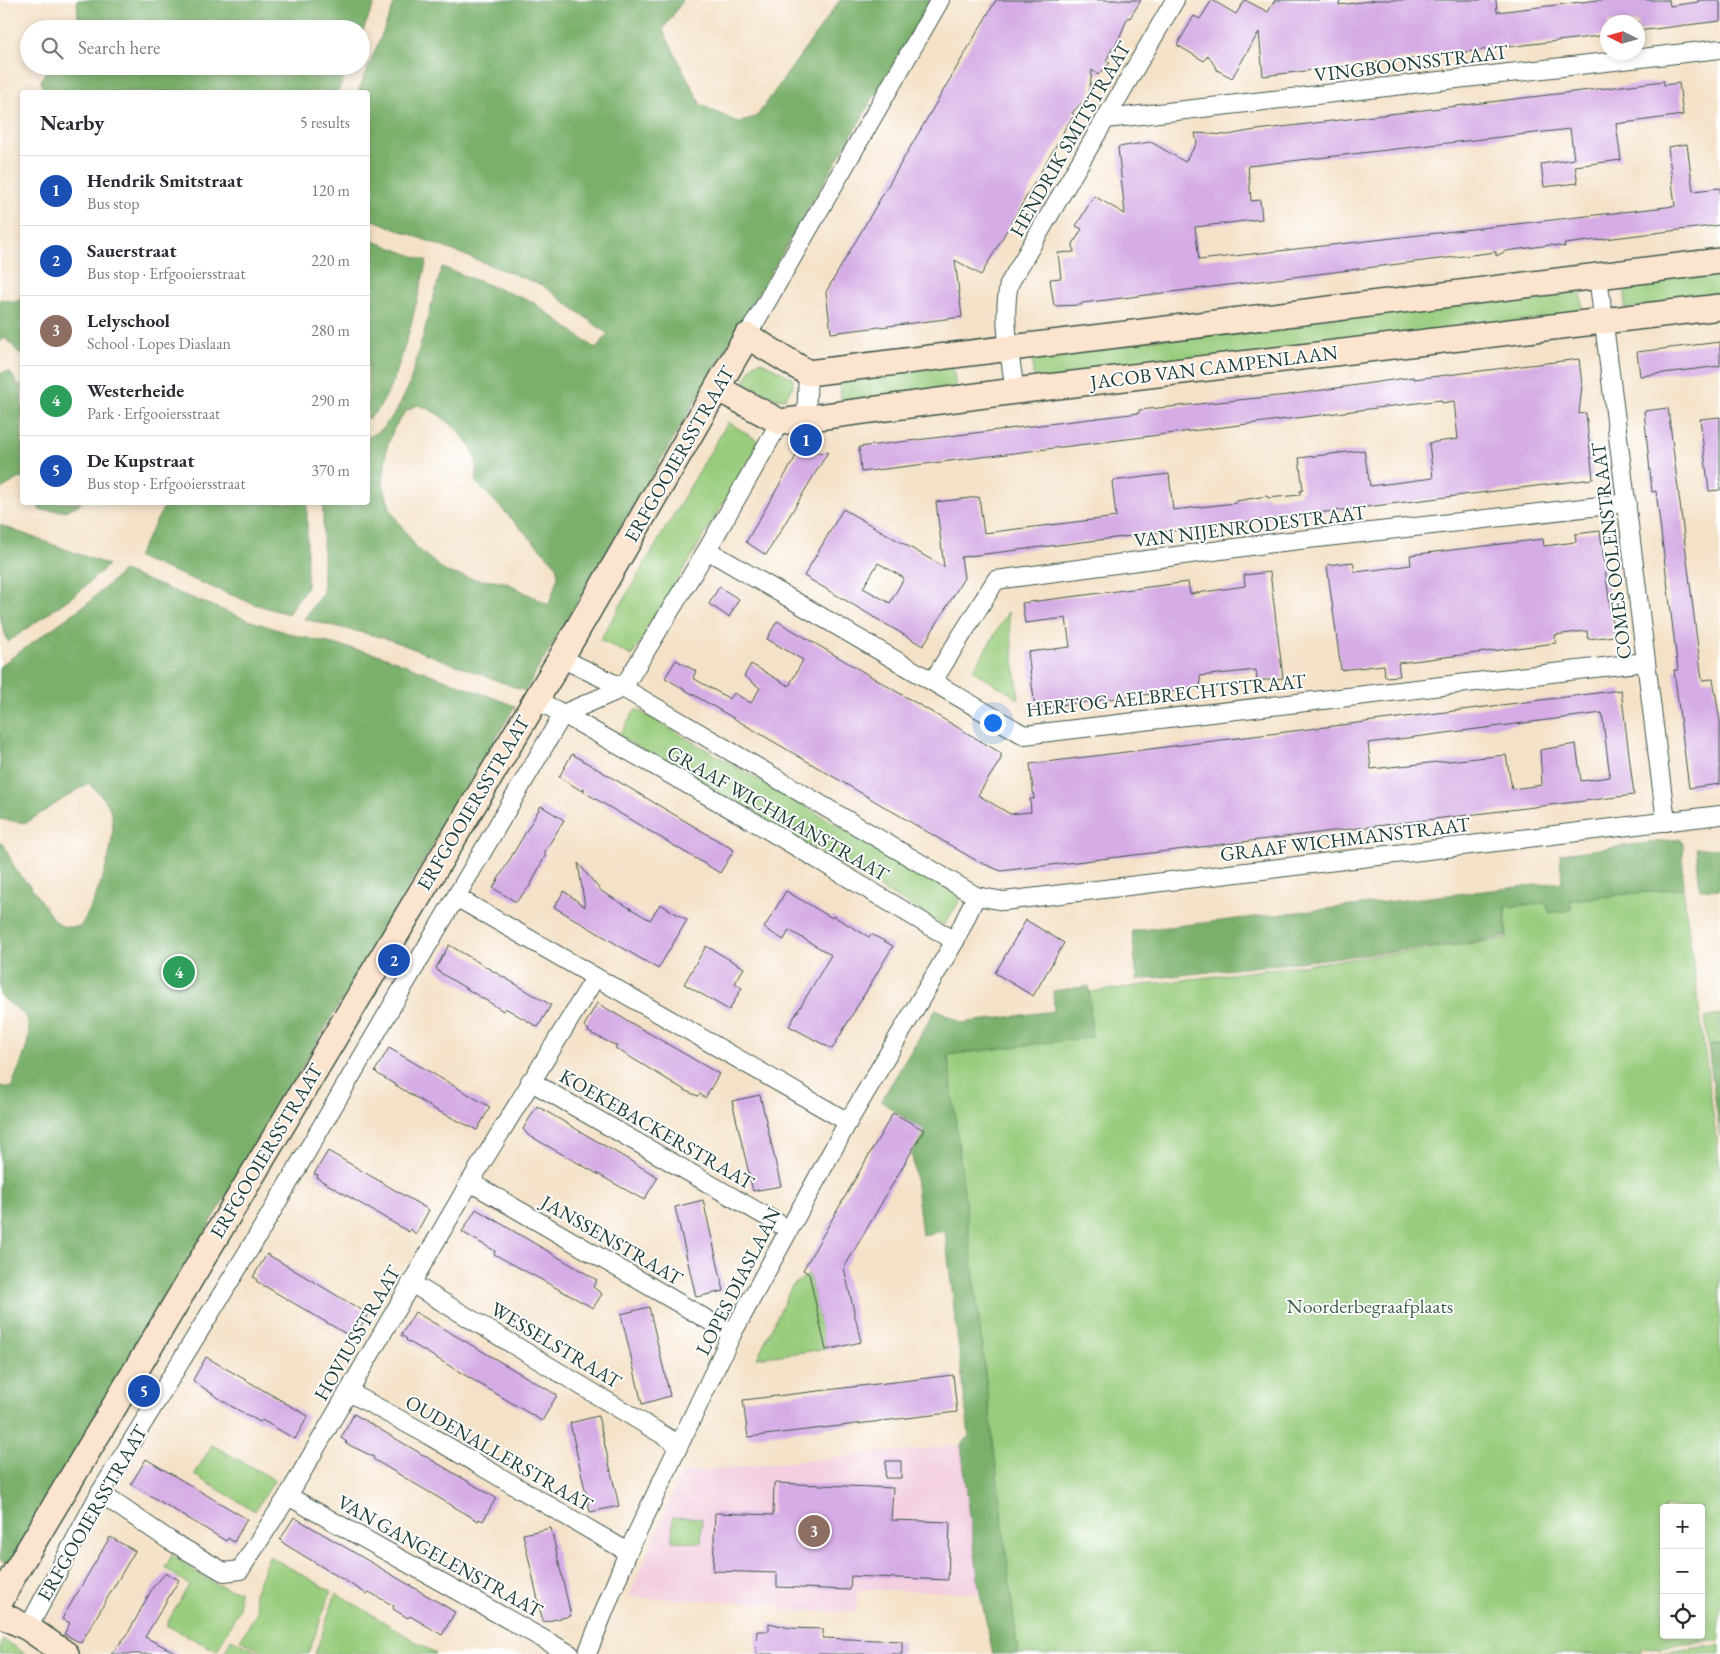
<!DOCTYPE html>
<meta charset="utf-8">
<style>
body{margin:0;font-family:"EB Garamond",serif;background:#f7f7f7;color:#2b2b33}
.controls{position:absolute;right:15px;bottom:15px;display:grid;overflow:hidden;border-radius:5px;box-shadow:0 2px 8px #0003}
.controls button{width:45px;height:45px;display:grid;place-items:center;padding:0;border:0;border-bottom:1px solid #e1e1e2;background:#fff;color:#2b2b33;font:25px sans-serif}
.compass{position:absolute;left:1600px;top:15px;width:45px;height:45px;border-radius:50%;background:#fff;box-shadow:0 2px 8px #0003;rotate:275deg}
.you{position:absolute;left:992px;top:722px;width:18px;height:18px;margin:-12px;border:4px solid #fff;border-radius:50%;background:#1a73e8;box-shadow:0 0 0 8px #1a73e833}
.badge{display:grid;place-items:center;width:32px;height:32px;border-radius:50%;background:#d1495b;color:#fff;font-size:16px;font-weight:700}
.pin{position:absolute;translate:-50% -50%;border:2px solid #fff;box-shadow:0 1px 5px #0006}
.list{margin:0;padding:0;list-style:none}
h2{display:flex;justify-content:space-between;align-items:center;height:65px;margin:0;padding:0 20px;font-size:21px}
h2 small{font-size:16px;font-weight:400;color:#7c7c81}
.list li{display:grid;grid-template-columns:32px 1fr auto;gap:15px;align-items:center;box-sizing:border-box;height:70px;padding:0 20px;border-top:1px solid #e1e1e2}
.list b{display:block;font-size:19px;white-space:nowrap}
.list p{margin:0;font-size:16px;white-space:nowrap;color:#7c7c81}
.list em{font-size:16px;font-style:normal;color:#7c7c81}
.icon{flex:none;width:28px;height:28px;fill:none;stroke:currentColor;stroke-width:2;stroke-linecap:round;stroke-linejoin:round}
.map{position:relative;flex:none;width:1720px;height:1654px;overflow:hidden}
.search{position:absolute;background:#fff;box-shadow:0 2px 8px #0003;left:20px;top:20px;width:350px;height:55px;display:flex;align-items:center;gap:12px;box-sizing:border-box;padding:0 18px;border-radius:28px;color:#7c7c81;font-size:19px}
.panel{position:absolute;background:#fff;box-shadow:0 2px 8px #0003;left:20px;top:90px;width:350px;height:415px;border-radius:5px}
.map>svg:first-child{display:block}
.built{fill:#f3cfe0}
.green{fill:#99cc7d;stroke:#5c8458;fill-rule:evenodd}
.forest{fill:#7ab06c;stroke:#4c7650;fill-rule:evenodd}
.building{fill:#d5ace5;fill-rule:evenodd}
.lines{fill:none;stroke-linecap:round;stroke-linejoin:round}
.street-casing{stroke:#3f564a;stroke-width:20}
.secondary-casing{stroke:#3f564a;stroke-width:28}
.street{stroke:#fff;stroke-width:18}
.secondary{stroke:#fbe5cf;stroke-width:25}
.labels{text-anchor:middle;stroke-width:4;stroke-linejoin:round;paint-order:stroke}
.street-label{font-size:20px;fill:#1f3d34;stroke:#fff}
.park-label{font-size:20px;fill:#3e6146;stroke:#fff}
</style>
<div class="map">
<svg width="1720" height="1654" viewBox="0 0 1720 1654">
<rect width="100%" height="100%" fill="#fff"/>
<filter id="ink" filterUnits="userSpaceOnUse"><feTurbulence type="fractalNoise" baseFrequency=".02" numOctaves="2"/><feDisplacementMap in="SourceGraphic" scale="10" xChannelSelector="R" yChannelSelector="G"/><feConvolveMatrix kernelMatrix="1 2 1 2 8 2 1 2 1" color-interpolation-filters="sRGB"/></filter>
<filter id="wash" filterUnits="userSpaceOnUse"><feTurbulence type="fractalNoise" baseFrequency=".0096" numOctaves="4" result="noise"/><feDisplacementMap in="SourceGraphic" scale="20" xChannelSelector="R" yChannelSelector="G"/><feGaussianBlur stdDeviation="1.12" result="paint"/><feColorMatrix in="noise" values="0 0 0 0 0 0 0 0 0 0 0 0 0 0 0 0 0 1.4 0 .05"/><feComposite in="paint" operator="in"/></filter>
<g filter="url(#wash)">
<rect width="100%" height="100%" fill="#f4e2c8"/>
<path class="built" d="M 961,1445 L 980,1593 L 858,1589 L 856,1612 L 781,1610 L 781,1604 L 629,1597 L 681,1473 Z"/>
<g class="green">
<path d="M 1720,268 L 1720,297 L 1625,309 L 1625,282 Z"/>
<path d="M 1576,287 L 1581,291 L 1583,313 L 1038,382 L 1033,375 L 1032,355 Z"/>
<path d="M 760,361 L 793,378 L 793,386 L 785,399 L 776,398 L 744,382 L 753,365 Z"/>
<path d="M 953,366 L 956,388 L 841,401 L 840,378 Z"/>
<path d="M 728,422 L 760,442 L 632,656 L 600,640 Z"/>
<path d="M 1008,612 L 1019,699 L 973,671 Z"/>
<path d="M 636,709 L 962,897 L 944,925 L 619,736 Z"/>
<path d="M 1683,888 L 1720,1167 L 1720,1640 L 1642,1649 L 1642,1654 L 1008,1654 L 938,1047 L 1087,1035 L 1082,993 L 1507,939 L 1505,907 ZM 1664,1508 L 1701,1508 L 1701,1635 L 1664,1635 Z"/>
<path d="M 1720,1015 L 1720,1044 L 1708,1046 L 1705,1018 Z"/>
<path d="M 809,1274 L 826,1349 L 757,1358 L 792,1286 Z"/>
<path d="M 212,1445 L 275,1480 L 255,1511 L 194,1475 Z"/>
<path d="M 673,1517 L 702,1518 L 701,1543 L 672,1541 Z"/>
<path d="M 172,1555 C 192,1569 214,1588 239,1591 L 239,1609 L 217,1651 L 166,1625 L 189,1585 L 165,1568 Z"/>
<path d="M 269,1556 L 331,1591 L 308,1654 L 268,1654 L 240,1640 L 257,1612 L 254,1594 Z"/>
<path d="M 336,1593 L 350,1601 L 436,1654 L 315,1654 Z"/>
<path d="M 231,1639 L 263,1654 L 224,1654 Z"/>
<path d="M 4,1640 L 27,1654 L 0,1654 L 0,1647 Z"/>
<path d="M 1720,1645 L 1720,1654 L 1649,1654 Z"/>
</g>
<g class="forest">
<path d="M 77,0 L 376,0 L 361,35 L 361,29 L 79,29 Z"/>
<path d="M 396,0 L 683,0 L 663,30 L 701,105 L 739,123 L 757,116 L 840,0 L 931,0 L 525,691 L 385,638 L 304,619 L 323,592 L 323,503 L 368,502 L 368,437 L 382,429 L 397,410 L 409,386 L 442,267 L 533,302 L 596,349 L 608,334 L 542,285 L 368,218 L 368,92 L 358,92 ZM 417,405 C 436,409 459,429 471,447 C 477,458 477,470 476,482 L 556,565 L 558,576 L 549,605 L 505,582 L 479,580 L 446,572 L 417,548 L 391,511 L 383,484 L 387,447 L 394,428 L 405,412 Z"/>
<path d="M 48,66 L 349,66 L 338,92 L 44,92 L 41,81 Z"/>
<path d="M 368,239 L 427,261 C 417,296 397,402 368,419 Z"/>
<path d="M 0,299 L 15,302 L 22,299 L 22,356 L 5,338 L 0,342 Z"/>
<path d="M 4,372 L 10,372 L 17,384 L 22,385 L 22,479 L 19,478 L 0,490 L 0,374 Z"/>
<path d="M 40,503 L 40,502 L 82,503 L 65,511 L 39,510 Z"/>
<path d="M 166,503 L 307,503 L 307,586 L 288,614 L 254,604 L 137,557 Z"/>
<path d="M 0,525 L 108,565 L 80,591 L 8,642 L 0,618 Z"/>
<path d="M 123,571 L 248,620 L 294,635 L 380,655 L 515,706 L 9,1565 L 0,1560 L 0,1086 L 11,1088 C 18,1067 42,1027 19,1010 C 13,1005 6,1001 0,996 L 0,843 L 4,845 L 15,869 L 33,890 L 53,919 L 64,927 L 80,927 C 96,902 117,847 112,817 C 110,802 99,793 88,783 L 26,823 L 0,819 L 0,666 L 89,602 Z"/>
<path d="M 1680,839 L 1683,844 L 1683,888 L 1571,900 L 1571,910 L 1550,913 L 1545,903 L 1505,907 L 1506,937 L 1467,943 L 1137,980 L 1132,931 L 1562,882 L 1560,854 Z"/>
<path d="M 1696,848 L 1720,849 L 1720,889 L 1700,890 Z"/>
<path d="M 1089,986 L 1092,1037 L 948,1055 L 1018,1654 L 993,1654 L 980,1593 L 961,1445 L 969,1436 L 945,1231 L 922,1235 L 912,1153 L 925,1133 L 881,1101 L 936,1009 L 962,1023 L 1054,1011 L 1053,991 Z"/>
<path d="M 1720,1044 L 1720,1136 L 1708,1046 Z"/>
</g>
<g id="blocks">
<g class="building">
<path d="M 996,0 L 1141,0 L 1130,18 L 1128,17 L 1115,48 L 1113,47 L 1106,61 L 1110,63 L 1098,75 L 1092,70 L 1089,95 L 1072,113 L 1075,115 L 1065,128 L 1059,143 L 1058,142 L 981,275 L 955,260 L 962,317 L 831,333 L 826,292 Z"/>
<path d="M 1212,0 L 1236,14 L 1245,0 L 1268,12 L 1275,0 L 1340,0 L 1339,5 L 1377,0 L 1496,0 L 1497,12 L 1598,0 L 1669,0 L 1670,6 L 1698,2 L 1698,0 L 1720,0 L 1720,21 L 1638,31 L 1638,22 L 1608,22 L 1608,35 L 1263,76 L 1259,32 L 1232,78 L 1217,70 L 1208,55 L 1204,61 L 1177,45 L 1194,16 L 1200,19 Z"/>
<path d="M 1664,81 L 1664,85 L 1679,83 L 1683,115 L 1616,124 L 1621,160 L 1575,166 L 1578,183 L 1544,187 L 1541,164 L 1574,159 L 1570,129 L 1248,166 L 1251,201 L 1260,200 L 1262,219 L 1195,227 L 1199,260 L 1675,206 L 1668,147 L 1687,144 L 1693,191 L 1720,188 L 1720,225 L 1564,244 L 1565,247 L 1550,245 L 1506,251 L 1496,256 L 1496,252 L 1082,303 L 1081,305 L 1054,306 L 1050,279 L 1061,278 L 1058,253 L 1074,252 L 1073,244 L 1082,229 L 1076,226 L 1094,196 L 1125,214 L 1118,147 L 1151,142 L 1185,162 L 1197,143 L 1195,133 L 1228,135 L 1249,131 Z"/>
<path d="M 1720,342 L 1720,366 L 1640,376 L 1637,352 Z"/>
<path d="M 1579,359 L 1582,385 L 1579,414 L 1586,413 L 1593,479 L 961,557 L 964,578 L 923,646 L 804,576 L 843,509 L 944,567 L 936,502 L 979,497 L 984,533 L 1100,519 L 1116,517 L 1112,481 L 1169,474 L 1173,510 L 1236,503 L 1236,501 L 1267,496 L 1268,498 L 1300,495 L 1300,491 L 1303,490 L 1299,458 L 1364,450 L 1370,486 L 1433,478 L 1429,443 L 1458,439 L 1454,401 L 1442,403 L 1441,400 L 861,472 L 859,447 L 1139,413 L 1139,410 L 1288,395 L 1399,379 L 1414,377 L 1414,379 ZM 878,563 L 904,578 L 890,603 L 863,588 Z"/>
<path d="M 1668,408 L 1702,680 L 1713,679 L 1720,721 L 1720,784 L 1689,788 L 1674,670 L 1678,670 L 1676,654 L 1656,491 L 1652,492 L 1644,411 Z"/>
<path d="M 1720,417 L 1720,490 L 1709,491 L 1700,419 Z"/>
<path d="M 799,451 L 804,454 L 828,452 L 766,555 L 746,542 Z"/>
<path d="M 1600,531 L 1614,636 L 1588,639 L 1587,631 L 1555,635 L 1556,643 L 1398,663 L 1400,676 L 1385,677 L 1384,665 L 1341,670 L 1327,565 L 1353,562 L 1355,572 L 1374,570 L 1411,565 L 1410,555 L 1543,539 L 1544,546 L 1576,542 L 1575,534 Z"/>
<path d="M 1270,572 L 1283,678 L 1257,681 L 1256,670 L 1200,676 L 1201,688 L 1035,708 L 1028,652 L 1070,647 L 1066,618 L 1025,623 L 1022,603 L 1188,582 L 1190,594 L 1245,586 L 1244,575 Z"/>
<path d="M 719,587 L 739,599 L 729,617 L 709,604 Z"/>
<path d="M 777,621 L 1001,753 L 1001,759 L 978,795 L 1010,814 L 1031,812 L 1030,799 L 1034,799 L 1030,764 L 1621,690 L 1634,795 L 1001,871 L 977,861 L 665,678 L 676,660 L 696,671 L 693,678 L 730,699 L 734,693 L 751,703 L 760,688 L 744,676 L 751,664 L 789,686 L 803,660 L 767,639 ZM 1602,713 L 1610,777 L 1581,781 L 1576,744 L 1540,750 L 1542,785 L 1512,789 L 1506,755 L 1371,769 L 1368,743 Z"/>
<path d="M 572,754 L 734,850 L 720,873 L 584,792 L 584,788 L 582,791 L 559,777 Z"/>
<path d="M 541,806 L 564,820 L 544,853 L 546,854 L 530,886 L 516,902 L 493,888 Z"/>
<path d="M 578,863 L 601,891 L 650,920 L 660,904 L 687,920 L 658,969 L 554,907 L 564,891 L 585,907 Z"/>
<path d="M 786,891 L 832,918 L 833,916 L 869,937 L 871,934 L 893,946 L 832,1049 L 789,1026 L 831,955 L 789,930 L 784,940 L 764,928 Z"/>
<path d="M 1026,920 L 1064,943 L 1033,996 L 995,973 Z"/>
<path d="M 449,945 L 551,1005 L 538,1027 L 505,1008 L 503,1011 L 492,1004 L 439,972 L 436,968 Z"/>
<path d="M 706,946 L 744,968 L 735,983 L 742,988 L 729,1010 L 684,984 Z"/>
<path d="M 597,1003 L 719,1074 L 705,1098 L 700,1094 L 698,1096 L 688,1092 L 615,1048 L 617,1046 L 588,1032 L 589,1030 L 584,1026 Z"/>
<path d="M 389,1048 L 490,1107 L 477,1130 L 434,1109 L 378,1074 L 375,1071 Z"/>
<path d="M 760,1095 L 781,1186 L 753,1191 L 732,1101 Z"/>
<path d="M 537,1106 L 658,1177 L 644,1200 L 528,1135 L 523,1129 Z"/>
<path d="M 893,1113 L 924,1130 L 844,1268 L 861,1342 L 826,1350 L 809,1274 L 803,1270 Z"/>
<path d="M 328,1151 L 429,1210 L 416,1234 L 410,1229 L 409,1232 L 317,1178 L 318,1175 L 314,1174 Z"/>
<path d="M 703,1200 L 724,1291 L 696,1297 L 675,1207 Z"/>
<path d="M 476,1209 L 597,1280 L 593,1287 L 602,1294 L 593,1308 L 494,1254 L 495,1251 L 462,1232 Z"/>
<path d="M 267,1254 L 368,1314 L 355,1337 L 349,1333 L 348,1335 L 256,1281 L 257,1279 L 253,1277 Z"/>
<path d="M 649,1307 L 670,1396 L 642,1404 L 621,1314 Z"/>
<path d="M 415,1312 L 557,1395 L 542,1421 L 406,1340 L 407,1339 L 401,1335 Z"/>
<path d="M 206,1357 L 308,1416 L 295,1439 L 262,1420 L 260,1422 L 231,1406 L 196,1383 L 193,1380 Z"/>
<path d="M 953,1375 L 957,1412 L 748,1437 L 743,1400 Z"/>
<path d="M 354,1414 L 496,1498 L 483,1521 L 479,1519 L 478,1521 L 373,1459 L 374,1457 L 345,1443 L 347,1442 L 341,1438 Z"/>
<path d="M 598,1416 L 619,1506 L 590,1512 L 570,1423 Z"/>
<path d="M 146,1459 L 247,1519 L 234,1542 L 228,1538 L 226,1541 L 131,1484 Z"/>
<path d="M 886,1461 L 901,1461 L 901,1478 L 885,1478 Z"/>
<path d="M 774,1483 L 893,1488 L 891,1520 L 950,1522 L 948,1580 L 851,1576 L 850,1590 L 777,1587 L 777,1573 L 713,1571 L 715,1513 L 773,1515 Z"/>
<path d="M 294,1517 L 455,1612 L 442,1635 L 410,1616 L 408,1618 L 393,1609 L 394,1606 L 369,1592 L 367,1594 L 286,1545 L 280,1540 Z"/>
<path d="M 551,1528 L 571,1616 L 543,1622 L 523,1534 Z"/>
<path d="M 110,1537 L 135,1551 L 81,1643 L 64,1634 L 70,1623 L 62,1619 Z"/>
<path d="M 166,1573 L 179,1580 L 145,1637 L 178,1654 L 111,1654 L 127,1635 L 153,1587 Z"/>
<path d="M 769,1623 L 790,1628 L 823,1629 L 823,1638 L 902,1641 L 902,1654 L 756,1654 L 757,1631 L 769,1631 Z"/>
</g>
</g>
</g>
<g filter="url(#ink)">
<use href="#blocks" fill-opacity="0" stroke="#3f564a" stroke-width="1"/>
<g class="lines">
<g class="street-casing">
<g id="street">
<path d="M 1106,119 L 1720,49"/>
<path d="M 1598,276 L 1666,822"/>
<path d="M 747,336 L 940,0"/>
<path d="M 1015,391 C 1010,356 1002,319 1009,284 L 1175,0"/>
<path d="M 806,418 L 808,373"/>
<path d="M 707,550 L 1024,735 L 1646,662"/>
<path d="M 561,658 L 623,688 L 976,896 L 1004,901 L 1720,815"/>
<path d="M 933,681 L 996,580 L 1273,543 L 1627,503"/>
<path d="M 535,700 L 556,710 L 758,824 L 955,941"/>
<path d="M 456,897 L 848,1122"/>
<path d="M 530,1081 L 788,1229"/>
<path d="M 470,1182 L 732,1334"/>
<path d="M 411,1283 L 678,1444"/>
<path d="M 349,1392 L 428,1435 L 628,1552"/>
<path d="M 100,1493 L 169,1540 L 224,1572 L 240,1570 L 288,1496 L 470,1182 L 595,978"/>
<path d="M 288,1496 L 570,1654"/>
<path d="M 28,1628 L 100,1493 L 255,1240 L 563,714 L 623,688 L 707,550 L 780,422"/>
<path d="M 587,1654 L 628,1552 L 732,1334 L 848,1122 L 955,941 L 976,896"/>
</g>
</g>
<g class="secondary-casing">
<g id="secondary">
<path d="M 717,388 L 780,422 L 1015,391 L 1720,307"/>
<path d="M 0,1602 L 13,1576 L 561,658 L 747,336 L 808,373 L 1720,261"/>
<path d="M 0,1614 L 28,1628 L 66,1654"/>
</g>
</g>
<use href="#street" class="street"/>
<use href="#secondary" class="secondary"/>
</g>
</g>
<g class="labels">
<g class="street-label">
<text transform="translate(1411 63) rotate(-7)" y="7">VINGBOONSSTRAAT</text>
<text transform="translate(1070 139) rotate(-60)" y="7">HENDRIK SMITSTRAAT</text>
<text transform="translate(1214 367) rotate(-7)" y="7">JACOB VAN CAMPENLAAN</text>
<text transform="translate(679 454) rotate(-60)" y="7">ERFGOOIERSSTRAAT</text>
<text transform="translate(1250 526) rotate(-7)" y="7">VAN NIJENRODESTRAAT</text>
<text transform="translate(1611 551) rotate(-97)" y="7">COMES OOLENSTRAAT</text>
<text transform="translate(1166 695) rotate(-6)" y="7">HERTOG AELBRECHTSTRAAT</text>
<text transform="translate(473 803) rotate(-59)" y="7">ERFGOOIERSSTRAAT</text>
<text transform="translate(778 813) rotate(30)" y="7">GRAAF WICHMANSTRAAT</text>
<text transform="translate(1345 839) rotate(-7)" y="7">GRAAF WICHMANSTRAAT</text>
<text transform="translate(657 1129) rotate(30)" y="7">KOEKEBACKERSTRAAT</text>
<text transform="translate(266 1151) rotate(-59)" y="7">ERFGOOIERSSTRAAT</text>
<text transform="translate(612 1240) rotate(30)" y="7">JANSSENSTRAAT</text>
<text transform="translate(738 1281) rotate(-63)" y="7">LOPES DIASLAAN</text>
<text transform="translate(357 1333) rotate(-60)" y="7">HOVIUSSTRAAT</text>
<text transform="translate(556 1345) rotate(31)" y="7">WESSELSTRAAT</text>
<text transform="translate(499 1453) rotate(30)" y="7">OUDENALLERSTRAAT</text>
<text transform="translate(92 1513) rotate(-60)" y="7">ERFGOOIERSSTRAAT</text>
<text transform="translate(440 1556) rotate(29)" y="7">VAN GANGELENSTRAAT</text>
</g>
<g class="park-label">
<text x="1370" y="1313">Noorderbegraafplaats</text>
</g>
</g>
</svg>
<div class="controls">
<button>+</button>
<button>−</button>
<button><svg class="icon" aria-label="locate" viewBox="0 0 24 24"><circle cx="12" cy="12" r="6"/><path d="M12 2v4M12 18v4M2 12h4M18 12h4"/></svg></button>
</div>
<svg class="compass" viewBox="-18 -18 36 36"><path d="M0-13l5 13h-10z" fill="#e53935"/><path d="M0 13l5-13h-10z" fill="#7c7c81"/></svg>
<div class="you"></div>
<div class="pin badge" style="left:806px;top:440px;background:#1a4fb4">1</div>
<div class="pin badge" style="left:394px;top:960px;background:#1a4fb4">2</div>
<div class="pin badge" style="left:814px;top:1531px;background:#8d6e63">3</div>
<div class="pin badge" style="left:179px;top:972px;background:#2e9e5b">4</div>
<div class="pin badge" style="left:144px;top:1391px;background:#1a4fb4">5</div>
<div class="search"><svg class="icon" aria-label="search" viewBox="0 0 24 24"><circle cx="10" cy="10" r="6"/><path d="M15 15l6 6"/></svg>Search here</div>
<section class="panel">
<h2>Nearby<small>5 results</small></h2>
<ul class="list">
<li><span class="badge" style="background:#1a4fb4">1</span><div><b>Hendrik Smitstraat</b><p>Bus stop</p></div><em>120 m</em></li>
<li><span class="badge" style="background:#1a4fb4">2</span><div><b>Sauerstraat</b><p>Bus stop · Erfgooiersstraat</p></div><em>220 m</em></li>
<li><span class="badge" style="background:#8d6e63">3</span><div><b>Lelyschool</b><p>School · Lopes Diaslaan</p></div><em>280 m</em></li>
<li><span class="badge" style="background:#2e9e5b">4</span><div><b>Westerheide</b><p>Park · Erfgooiersstraat</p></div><em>290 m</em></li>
<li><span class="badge" style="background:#1a4fb4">5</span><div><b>De Kupstraat</b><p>Bus stop · Erfgooiersstraat</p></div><em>370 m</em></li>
</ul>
</section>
</div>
